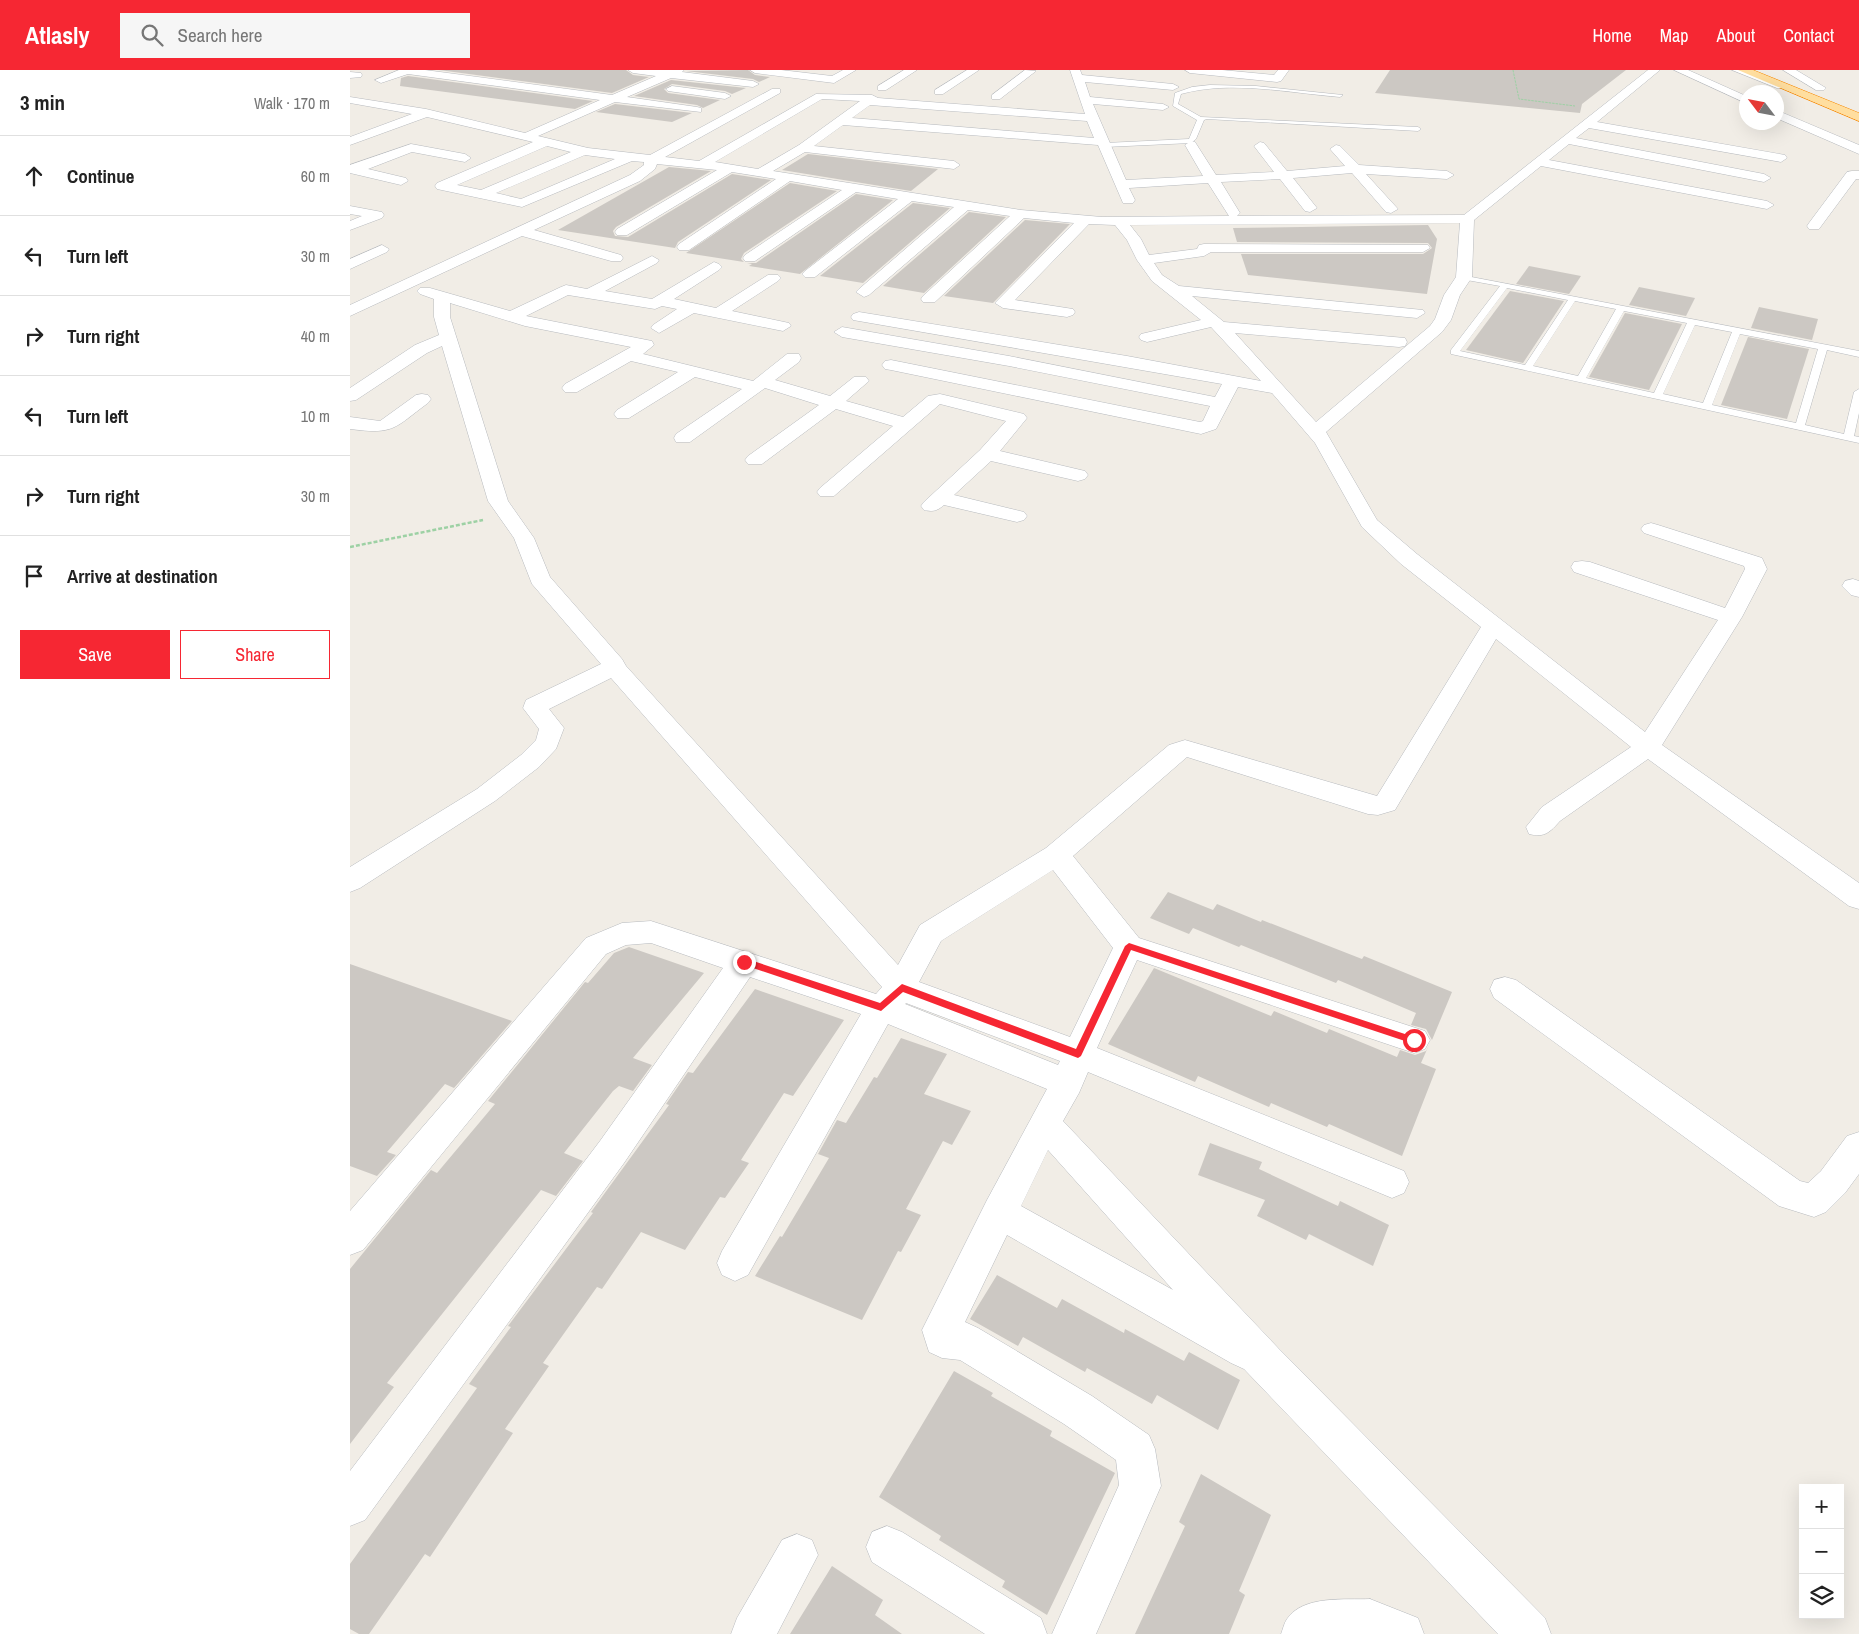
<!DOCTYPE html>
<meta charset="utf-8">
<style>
body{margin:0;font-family:"Archivo Narrow",sans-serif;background:#f6f6f6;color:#222}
.controls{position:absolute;right:15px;bottom:15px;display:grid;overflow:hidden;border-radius:0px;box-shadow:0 5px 20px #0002}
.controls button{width:45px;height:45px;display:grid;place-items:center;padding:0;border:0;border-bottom:1px solid #e0e0e0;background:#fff;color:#222;font:25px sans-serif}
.compass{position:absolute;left:1389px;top:15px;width:45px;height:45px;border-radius:50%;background:#fff;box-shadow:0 5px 20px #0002;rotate:302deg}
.stop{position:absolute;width:15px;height:15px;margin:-11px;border:4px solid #f62733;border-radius:50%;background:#fff}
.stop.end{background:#f62733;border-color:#fff;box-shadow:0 1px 5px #0008}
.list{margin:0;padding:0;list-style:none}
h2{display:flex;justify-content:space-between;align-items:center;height:65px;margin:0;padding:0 20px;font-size:21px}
h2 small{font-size:16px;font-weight:400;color:#767676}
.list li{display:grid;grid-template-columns:32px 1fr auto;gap:15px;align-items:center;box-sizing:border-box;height:80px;padding:0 20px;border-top:1px solid #e0e0e0}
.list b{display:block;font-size:19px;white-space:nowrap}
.list em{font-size:16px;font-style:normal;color:#767676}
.actions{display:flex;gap:10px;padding:15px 20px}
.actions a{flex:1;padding:11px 0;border:1px solid #f62733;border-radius:0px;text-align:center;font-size:18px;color:#f62733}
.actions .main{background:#f62733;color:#fff}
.icon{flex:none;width:28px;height:28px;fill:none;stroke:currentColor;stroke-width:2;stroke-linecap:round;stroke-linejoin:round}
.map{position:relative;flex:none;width:1509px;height:1564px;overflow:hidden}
header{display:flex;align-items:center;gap:30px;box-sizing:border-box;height:70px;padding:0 25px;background:#f62733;color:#fff}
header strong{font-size:24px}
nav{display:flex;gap:28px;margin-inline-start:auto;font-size:18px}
.search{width:350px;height:45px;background:#f6f6f6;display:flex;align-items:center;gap:12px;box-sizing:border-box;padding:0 18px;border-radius:0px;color:#767676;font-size:19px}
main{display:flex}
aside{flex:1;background:#fff}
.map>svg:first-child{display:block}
.building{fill:#ccc8c3}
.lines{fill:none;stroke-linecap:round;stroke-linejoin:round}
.service-casing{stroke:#b7babe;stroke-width:1}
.minor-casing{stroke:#b7babe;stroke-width:1}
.tertiary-casing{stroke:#b7babe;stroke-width:1}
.trunk-casing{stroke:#f88900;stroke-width:1}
.path-far1{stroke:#9dd1a4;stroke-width:1;stroke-dasharray:2.5 1;stroke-linecap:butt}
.path{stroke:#9dd1a4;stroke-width:2.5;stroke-dasharray:4 2;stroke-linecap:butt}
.service{fill:#fff;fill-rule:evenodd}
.minor{fill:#fff;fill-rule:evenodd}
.tertiary{fill:#fff;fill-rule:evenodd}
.trunk{fill:#ffde9f;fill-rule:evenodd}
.route{fill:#f62733}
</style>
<header>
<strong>Atlasly</strong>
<div class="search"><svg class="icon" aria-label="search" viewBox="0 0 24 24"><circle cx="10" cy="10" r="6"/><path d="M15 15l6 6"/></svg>Search here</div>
<nav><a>Home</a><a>Map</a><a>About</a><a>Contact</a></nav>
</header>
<main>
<aside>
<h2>3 min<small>Walk · 170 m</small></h2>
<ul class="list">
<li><svg class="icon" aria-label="ahead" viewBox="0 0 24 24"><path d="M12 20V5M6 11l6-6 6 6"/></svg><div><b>Continue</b></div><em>60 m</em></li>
<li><svg class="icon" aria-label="left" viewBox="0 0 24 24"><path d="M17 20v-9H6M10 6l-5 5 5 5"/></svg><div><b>Turn left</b></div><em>30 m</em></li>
<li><svg class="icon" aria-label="right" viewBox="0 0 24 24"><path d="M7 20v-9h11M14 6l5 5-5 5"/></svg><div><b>Turn right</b></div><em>40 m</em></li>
<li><svg class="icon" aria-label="left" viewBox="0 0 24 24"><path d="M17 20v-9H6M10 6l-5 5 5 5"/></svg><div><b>Turn left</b></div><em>10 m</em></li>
<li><svg class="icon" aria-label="right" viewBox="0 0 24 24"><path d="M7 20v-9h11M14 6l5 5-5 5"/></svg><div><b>Turn right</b></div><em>30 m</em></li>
<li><svg class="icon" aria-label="arrive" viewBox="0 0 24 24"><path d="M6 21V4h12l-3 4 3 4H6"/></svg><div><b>Arrive at destination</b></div></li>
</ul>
<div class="actions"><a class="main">Save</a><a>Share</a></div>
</aside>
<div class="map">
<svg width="1509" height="1564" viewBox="0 0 1509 1564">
<rect width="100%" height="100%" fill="#f1ede6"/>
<g class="building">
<path d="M 89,0 L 276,0 L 283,5 L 299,7 L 262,23 Z"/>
<path d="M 398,0 L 405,5 L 420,7 L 409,12 L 403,9 L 336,1 Z"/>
<path d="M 1040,0 L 1276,0 L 1232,34 L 1230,43 L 1025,23 Z"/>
<path d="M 58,6 L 243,31 L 225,39 L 50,16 L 51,8 Z"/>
<path d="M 321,10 L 396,18 L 382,24 L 375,21 L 322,14 L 314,19 L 318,23 L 370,30 L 353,38 L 347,35 L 284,26 Z"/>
<path d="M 265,34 L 342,43 L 322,52 L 246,42 Z"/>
<path d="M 458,84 L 588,99 L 561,121 L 432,100 Z"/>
<path d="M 319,97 L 361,101 L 266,157 L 263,161 L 265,166 L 278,167 L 382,104 L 421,110 L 328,172 L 325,178 L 208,160 Z"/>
<path d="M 440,113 L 487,121 L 394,183 L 391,189 L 394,192 L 336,183 Z"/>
<path d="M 506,124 L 543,130 L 450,204 L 399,196 L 402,194 L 397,193 L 406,193 Z"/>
<path d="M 563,133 L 600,138 L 513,213 L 470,206 Z"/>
<path d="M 619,142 L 656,147 L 574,223 L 533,216 Z"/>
<path d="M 675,150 L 720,154 L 643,233 L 594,226 Z"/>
<path d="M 1078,155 L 1087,169 L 1077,224 L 898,205 L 891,184 L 1073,184 L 1082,178 L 1078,173 L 887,172 L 883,158 Z"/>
<path d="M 1179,196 L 1231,206 L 1219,224 L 1166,214 Z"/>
<path d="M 1289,217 L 1345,228 L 1336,246 L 1279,235 Z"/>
<path d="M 1160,221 L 1214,231 L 1173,293 L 1116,280 Z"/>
<path d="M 1409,237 L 1468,249 L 1462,270 L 1401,258 Z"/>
<path d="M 1275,243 L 1332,254 L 1299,320 L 1239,307 Z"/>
<path d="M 1398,267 L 1459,279 L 1437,349 L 1371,335 Z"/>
<path d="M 818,822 L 863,840 L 867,834 L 911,852 L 912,850 L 1012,889 L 1014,886 L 1102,922 L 1082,970 L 1076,959 L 1061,955 L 1066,943 L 988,910 L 986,913 L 891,875 L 889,877 L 843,858 L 839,864 L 800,848 Z"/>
<path d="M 279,877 L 354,903 L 283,988 L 302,995 L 283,1021 L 269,1016 L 263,1021 L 214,1083 L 233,1091 L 206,1126 L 191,1120 L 37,1313 L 44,1317 L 0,1374 L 0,1199 L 81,1100 L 87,1103 L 145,1034 L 138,1031 L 235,912 L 238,913 L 264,883 Z"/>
<path d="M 0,894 L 162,951 L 104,1018 L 95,1014 L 37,1082 L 46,1085 L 27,1106 L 0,1096 Z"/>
<path d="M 804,898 L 921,946 L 924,941 L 977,963 L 979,959 L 1047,987 L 1050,980 L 1065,985 L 1076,981 L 1079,975 L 1071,993 L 1086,999 L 1052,1086 L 979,1054 L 977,1057 L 921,1033 L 919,1037 L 848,1006 L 845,1012 L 758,974 Z"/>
<path d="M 405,919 L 494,950 L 443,1026 L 434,1023 L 391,1090 L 399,1093 L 375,1128 L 370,1127 L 335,1180 L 291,1162 L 252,1219 L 247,1217 L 193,1293 L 199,1296 L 155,1359 L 163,1363 L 80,1487 L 75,1484 L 19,1564 L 9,1564 L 0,1559 L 0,1494 L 127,1318 L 119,1314 L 161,1257 L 158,1256 L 243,1143 L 241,1142 L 319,1035 L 316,1034 L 338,1002 L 343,1003 Z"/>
<path d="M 551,968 L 597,984 L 574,1024 L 621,1041 L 602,1075 L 593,1071 L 556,1139 L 571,1145 L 551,1182 L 548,1181 L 512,1250 L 405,1206 L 430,1166 L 432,1167 L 479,1088 L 468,1084 L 487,1050 L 496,1053 L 524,1007 L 527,1008 Z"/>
<path d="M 860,1073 L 912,1092 L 909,1099 L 988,1136 L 990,1131 L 1039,1155 L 1023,1196 L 959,1164 L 956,1170 L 907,1146 L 915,1130 L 848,1105 Z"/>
<path d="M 647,1205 L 707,1238 L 712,1229 L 774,1263 L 775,1259 L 834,1291 L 839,1282 L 890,1310 L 868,1360 L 807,1325 L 802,1334 L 737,1298 L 735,1302 L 673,1267 L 668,1276 L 620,1249 Z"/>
<path d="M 604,1301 L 643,1323 L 641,1326 L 702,1361 L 700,1366 L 765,1403 L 697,1545 L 652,1517 L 655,1511 L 589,1470 L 591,1466 L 529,1427 Z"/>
<path d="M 851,1404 L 921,1445 L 889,1521 L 895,1525 L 879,1564 L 785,1564 L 835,1456 L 829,1452 Z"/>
<path d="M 482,1496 L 533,1530 L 525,1545 L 552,1564 L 440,1564 Z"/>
</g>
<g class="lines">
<g class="service-casing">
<g id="service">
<path d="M 860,15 L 906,16 L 993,25 L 990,27 C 939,23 881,10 831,24 L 828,34 L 851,47 L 1068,57 L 1071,59 L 1068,61 L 857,49 L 854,50 L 846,69 L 841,73 L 755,77 L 752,75 L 755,73 L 839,69 L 847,50 L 823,36 L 825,23 L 842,17 Z"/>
<path d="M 1111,205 L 1509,281 L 1509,287 L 1477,280 L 1455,355 L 1494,364 L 1504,322 L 1509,319 L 1509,343 L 1504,366 L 1509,367 L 1509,373 L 1101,284 L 1101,280 L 1150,216 L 1111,209 ZM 1157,218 L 1218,230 L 1175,295 L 1110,281 ZM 1225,231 L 1266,239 L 1228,306 L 1183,296 ZM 1274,241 L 1337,253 L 1304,323 L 1236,308 ZM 1345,255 L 1382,262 L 1353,333 L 1313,324 ZM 1390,264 L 1468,279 L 1446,353 L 1362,335 Z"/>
</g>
</g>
<g class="minor-casing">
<g id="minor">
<path d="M 49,0 L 75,0 L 262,25 L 306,6 L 283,3 L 278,0 L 334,0 L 332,2 L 403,11 L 409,14 L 403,17 L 321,8 L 277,27 L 347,37 L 351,38 L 351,42 L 265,32 L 188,66 L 238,78 L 300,85 L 422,19 L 430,19 L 430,23 L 315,87 L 349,91 L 466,24 L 522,25 L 528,28 L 735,44 L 720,0 L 730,0 L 732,5 L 823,14 L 829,17 L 823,20 L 735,12 L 740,27 L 813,34 L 819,37 L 813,40 L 743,34 L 776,110 L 853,106 L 835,75 L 841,71 L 845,72 L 866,105 L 924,102 L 904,76 L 910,72 L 914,73 L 937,101 L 995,96 L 980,79 L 986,75 L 990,76 L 1009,95 L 1097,101 L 1104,105 L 1097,109 L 1016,104 L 1048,139 L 1041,143 L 1036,142 L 1002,103 L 943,108 L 967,138 L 960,142 L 955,141 L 930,109 L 871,112 L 890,143 L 887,146 L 1114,145 L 1298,0 L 1310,0 L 1247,52 L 1435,85 L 1437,88 L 1431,92 L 1239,58 L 1226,68 L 1414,104 L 1421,108 L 1414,112 L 1219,74 L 1199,90 L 1417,131 L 1424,135 L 1417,139 L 1191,96 L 1124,150 L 1122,207 L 1110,225 L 1101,250 L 1092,262 L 976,362 L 1027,450 L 1067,484 L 1295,662 L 1368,550 L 1224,502 L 1221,497 L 1224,492 L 1232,491 L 1240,492 L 1375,538 L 1395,499 L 1394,496 L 1294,463 L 1291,459 L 1294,455 L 1301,453 L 1308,455 L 1412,488 L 1417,499 L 1392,547 L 1312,675 L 1509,813 L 1509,839 L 1499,836 L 1298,689 L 1210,751 C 1200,762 1195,768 1179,764 L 1176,757 L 1192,737 L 1281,677 L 1146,569 L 1045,740 L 1028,745 L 1018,744 L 837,687 L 723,786 L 789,868 L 1075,961 L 1080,970 L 1075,979 L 1064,983 L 787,890 L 747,978 L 1054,1101 L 1059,1112 L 1054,1123 L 1042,1128 L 738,1002 L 729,1023 L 713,1051 L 929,1279 L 1195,1548 L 1201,1564 L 1148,1564 L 894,1299 L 881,1293 L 657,1165 L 615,1252 L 628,1258 L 742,1326 L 799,1365 L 805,1379 L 811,1416 L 746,1564 L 702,1564 L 769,1415 L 766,1390 L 714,1354 L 610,1290 L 592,1288 L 579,1282 L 572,1260 L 637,1130 L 697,1019 L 538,954 L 398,1205 L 385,1211 L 372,1205 L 367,1193 L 372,1181 L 511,944 L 400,907 L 274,1093 L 15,1450 L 0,1456 L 0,1401 L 250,1071 L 373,898 L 301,873 L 276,875 L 256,884 L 13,1180 L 0,1185 L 0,1141 L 236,868 L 272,853 L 301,851 L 526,924 L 532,917 L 261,608 L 199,639 L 214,658 L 206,679 L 189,697 L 145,731 L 10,818 L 0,822 L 0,797 L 127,719 L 171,685 L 186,670 L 189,659 L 173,638 L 176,630 L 251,594 L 182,514 L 164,468 L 138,431 L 92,276 L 77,283 L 6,330 L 0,331 L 0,318 L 65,275 L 89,265 L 84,247 L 84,229 L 70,224 L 67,221 L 70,218 L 80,218 L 160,241 L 211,217 L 216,215 L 237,219 L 302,186 L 309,190 L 307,193 L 255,221 L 302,229 L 364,192 L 369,194 L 372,197 L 369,200 L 324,229 L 366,238 L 418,205 L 428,205 L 431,208 L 428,211 L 382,241 L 439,253 L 441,256 L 433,261 L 344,243 L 309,263 L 301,258 L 303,255 L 327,239 L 312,236 L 305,239 L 218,225 L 176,246 L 302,271 L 304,275 L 293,284 L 403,311 L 437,284 L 449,284 L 451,288 L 449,292 L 425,310 L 480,326 L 504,307 L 516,307 L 519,311 L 496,331 L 553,347 L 578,326 L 590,324 L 674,344 L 677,348 L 650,381 L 735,401 L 738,405 L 735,409 L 728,411 L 641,391 L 604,425 L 674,442 L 677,446 L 674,450 L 667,452 L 594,435 C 587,441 583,442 574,440 L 571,436 L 574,432 L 630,380 L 656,351 L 590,334 L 484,426 L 470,426 L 467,422 L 470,418 L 543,356 L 486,339 L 412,394 L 398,394 L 395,390 L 398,386 L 469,335 L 415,318 L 340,372 L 326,372 L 324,368 L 326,364 L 392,319 L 345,307 L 279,348 L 267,348 L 264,344 L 267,340 L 328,302 L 281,291 L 227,322 L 215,322 L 212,318 L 215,314 L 281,277 L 175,256 L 100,233 L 100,247 L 158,431 L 184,468 L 200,507 L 272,589 L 276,596 L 548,895 L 570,855 L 696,778 L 819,675 L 835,670 L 1027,726 L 1131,557 L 1051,494 L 1012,457 L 965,373 L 922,323 L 888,317 L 866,359 L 851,364 L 541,300 L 535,299 L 532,295 L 535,291 L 541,290 L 850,352 L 853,351 L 860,336 L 659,296 L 492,267 L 484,262 L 492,257 L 659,286 L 865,327 L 872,314 L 503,250 L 501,247 L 503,244 L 509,242 L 777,286 L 911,311 L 861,257 L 797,272 L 791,270 L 789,267 L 791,264 L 851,250 L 802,211 L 787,190 L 777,170 L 765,155 L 739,154 L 665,230 L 723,239 L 725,242 L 723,245 L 717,247 L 653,238 L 645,233 L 724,153 L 674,148 L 585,232 L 573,232 L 571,229 L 573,226 L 660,146 L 618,140 L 519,225 L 514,227 L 506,222 L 509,219 L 604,137 L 562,131 L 465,207 L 455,207 L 452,204 L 455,201 L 548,129 L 506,122 L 405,191 L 395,191 L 393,188 L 395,185 L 492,120 L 440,111 L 339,180 L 329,180 L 327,177 L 329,174 L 426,109 L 382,102 L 277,165 L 267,165 L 265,162 L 267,159 L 367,100 L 307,94 L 305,99 L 290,111 L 184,160 L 271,185 L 273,188 L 271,191 L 261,191 L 172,166 L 0,246 L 0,235 L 280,105 L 294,95 L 294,92 L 282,91 L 172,137 L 87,119 L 85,116 L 87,113 L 183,72 L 77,47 L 0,75 L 0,67 L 62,44 L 0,33 L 0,27 L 76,39 L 175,63 L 250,30 L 58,4 L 31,13 L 25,10 ZM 472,29 L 510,31 L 449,75 L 408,99 L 365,92 ZM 520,35 L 737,51 L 744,68 L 502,48 ZM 493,55 L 748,75 L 773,133 L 783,133 L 785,130 L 779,118 L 858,113 L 879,146 L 752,147 L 671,140 L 423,101 L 455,82 L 604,99 L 610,95 L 604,91 L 464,76 ZM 197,76 L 221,82 L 131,120 L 107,115 ZM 235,85 L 265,89 L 171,129 L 146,123 ZM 1110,153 L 1106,207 L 1094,225 L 1085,249 L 1080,256 L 966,352 L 885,263 L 1049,277 L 1055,276 L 1057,272 L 1055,268 L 874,252 L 842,226 L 1067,248 L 1075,243 L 1073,240 L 829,216 L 812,205 L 804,193 L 854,186 L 861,182 L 1073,182 L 1080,178 L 1078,175 L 854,174 L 849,175 L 847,179 L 799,185 L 791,169 L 780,155 ZM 703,800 L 763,878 L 720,967 L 569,912 L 591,871 ZM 556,933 L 710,991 L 708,995 L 555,934 ZM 698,1080 L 823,1220 L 671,1136 Z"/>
<path d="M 400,0 L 431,0 L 482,6 L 493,0 L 506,0 L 484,13 L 405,3 Z"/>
<path d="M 554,0 L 567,0 L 536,20 L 528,20 L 528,16 Z"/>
<path d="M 617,0 L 629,0 L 593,24 L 585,24 L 585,20 Z"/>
<path d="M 675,0 L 686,1 L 650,29 L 642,29 L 642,25 Z"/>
<path d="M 835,0 L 872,0 L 924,5 L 928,0 L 939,0 L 931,11 L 927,12 L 840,3 Z"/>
<path d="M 1324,0 L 1338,0 L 1396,26 L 1396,33 Z"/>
<path d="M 0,2 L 11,3 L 12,5 L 11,7 L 0,8 Z"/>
<path d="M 322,16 L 375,23 L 381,26 L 375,29 L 318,21 L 316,19 Z"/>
<path d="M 1426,40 L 1509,75 L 1509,84 L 1426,48 Z"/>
<path d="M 61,74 L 115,84 L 121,88 L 115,92 L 62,82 L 18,99 L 56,108 L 58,111 L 51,115 L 0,103 L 0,95 Z"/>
<path d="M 1502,101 L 1509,101 L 1509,109 L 1506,109 L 1469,159 L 1459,159 L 1457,156 L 1459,153 L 1497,102 Z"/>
<path d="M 0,136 L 32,142 L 34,145 L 32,148 L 0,160 L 0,151 L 12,146 L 0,144 Z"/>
<path d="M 32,175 L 39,179 L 37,182 L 0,199 L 0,189 Z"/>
<path d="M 72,324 L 78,325 L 81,329 L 78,333 C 44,358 45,365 0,359 L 0,347 L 30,351 L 66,325 Z"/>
<path d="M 1503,509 L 1509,511 L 1509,527 L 1501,525 L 1492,516 L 1495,511 Z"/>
<path d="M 1155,907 L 1166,910 L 1450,1111 L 1458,1113 L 1471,1101 L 1497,1066 L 1509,1062 L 1509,1104 L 1495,1123 L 1476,1142 L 1464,1147 L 1429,1136 L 1144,928 L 1140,919 L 1144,910 Z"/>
<path d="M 537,1456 L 552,1462 L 691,1548 L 697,1564 L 635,1564 L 522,1492 L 516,1477 L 522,1462 Z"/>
<path d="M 447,1464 L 462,1470 L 468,1485 L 427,1564 L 381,1564 L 387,1548 L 432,1470 Z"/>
<path d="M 1020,1529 L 1068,1548 L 1074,1564 L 931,1564 C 933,1559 934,1553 937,1549 C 953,1525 995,1530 1020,1529 Z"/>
</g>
</g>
<g class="tertiary-casing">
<g id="tertiary">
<path d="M 1382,0 L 1397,0 L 1437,16 L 1435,18 L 1427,18 Z"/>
<path d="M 1433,0 L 1446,0 L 1476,18 L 1474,20 L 1466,20 Z"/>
</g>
</g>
<g class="trunk-casing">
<path id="trunk" d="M 1388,0 L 1403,0 L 1509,43 L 1509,51 Z"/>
</g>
<path class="path-far1" d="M 1163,0 L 1169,29 L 1225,36"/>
<path class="path" d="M 0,477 L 133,450"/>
<use href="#service" class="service"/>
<use href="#minor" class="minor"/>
<use href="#tertiary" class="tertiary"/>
<use href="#trunk" class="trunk"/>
</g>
<path class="route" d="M 779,873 L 1064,967 L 1069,970 L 1064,974 L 781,880 L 731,986 L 728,988 L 553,922 L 531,941 L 391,894 L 390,892 L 394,888 L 530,933 L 552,914 L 726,979 L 775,876 Z"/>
</svg>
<div class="controls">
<button>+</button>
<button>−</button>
<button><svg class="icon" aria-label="layers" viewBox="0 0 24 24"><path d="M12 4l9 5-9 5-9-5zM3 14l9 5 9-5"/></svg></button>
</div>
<svg class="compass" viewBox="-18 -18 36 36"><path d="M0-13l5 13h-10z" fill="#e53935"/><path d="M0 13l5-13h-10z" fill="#767676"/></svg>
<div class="stop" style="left:1064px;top:970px"></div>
<div class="stop end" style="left:394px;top:892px"></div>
</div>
</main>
